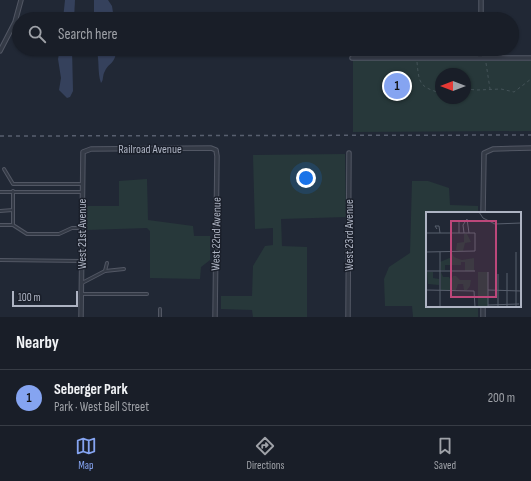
<!DOCTYPE html>
<meta charset="utf-8">
<style>
body{margin:0;font-family:"Sofia Sans Condensed",sans-serif;background:#262b34;color:#f1f3f6}
.compass{position:absolute;left:435px;top:68px;width:36px;height:36px;border-radius:50%;background:#191e28;box-shadow:0 1px 3px #0004;rotate:270deg}
.scale{position:absolute;left:12px;bottom:10px;width:66px;box-sizing:border-box;padding-left:4px;border:2px solid #aeb4c3;border-top:0;font-size:11px;line-height:14px;white-space:nowrap;color:#aeb4c3;-webkit-text-stroke:3px #1a1f2a;paint-order:stroke}
.you{position:absolute;left:306px;top:178px;width:14px;height:14px;margin:-10px;border:3px solid #fff;border-radius:50%;background:#1a73e8;box-shadow:0 0 0 6px #1a73e833}
.badge{display:grid;place-items:center;width:26px;height:26px;border-radius:50%;background:#85a4f1;color:#111;font-size:13px;font-weight:700}
.pin{position:absolute;translate:-50% -50%;border:2px solid #fff;box-shadow:0 1px 4px #0006}
.list{margin:0;padding:0;list-style:none}
h2{display:flex;justify-content:space-between;align-items:center;height:52px;margin:0;padding:0 16px;font-size:17px}
h2 small{font-size:13px;font-weight:400;color:#9fa2a8}
.list li{display:grid;grid-template-columns:26px 1fr auto;gap:12px;align-items:center;box-sizing:border-box;height:56px;padding:0 16px;border-top:1px solid #373c45}
.list b{display:block;font-size:15px;white-space:nowrap}
.list p{margin:0;font-size:13px;white-space:nowrap;color:#9fa2a8}
.list em{font-size:13px;font-style:normal;color:#9fa2a8}
.icon{flex:none;width:22px;height:22px;fill:none;stroke:currentColor;stroke-width:2;stroke-linecap:round;stroke-linejoin:round}
.map{position:relative;flex:none;width:531px;height:317px;overflow:hidden}
.search{position:absolute;background:#191e28;box-shadow:0 1px 3px #0004;left:12px;right:12px;top:12px;height:44px;display:flex;align-items:center;gap:10px;box-sizing:border-box;padding:0 14px;border-radius:22px;color:#9fa2a8;font-size:15px}
.sheet{height:108px;background:#191e28}
nav{display:flex;justify-content:space-around;align-items:center;box-sizing:border-box;height:56px;border-top:1px solid #373c45;background:#191e28;font-size:11px;color:#9fa2a8}
nav a{display:grid;justify-items:center;gap:2px}
nav .on{color:#85a4f1}
.map>svg:first-child{display:block}
.green{fill:#27383a;fill-rule:evenodd}
.water{fill:#35415c}
.lines{fill:none;stroke-linecap:round;stroke-linejoin:round}
.service-casing{stroke:#525764;stroke-width:4}
.minor-casing{stroke:#525764;stroke-width:5.5}
.path{stroke:#445358;stroke-width:1;stroke-dasharray:3 3;stroke-linecap:butt}
.service{stroke:#343a46;stroke-width:2}
.minor{stroke:#343a46;stroke-width:3.5}
.rail{stroke:#585f6f;stroke-width:1.5;stroke-dasharray:4 4;stroke-linecap:butt}
.labels{text-anchor:middle;stroke-width:3;stroke-linejoin:round;paint-order:stroke}
.street-label{font-size:12px;fill:#aeb4c3;stroke:#1a1f2a}
.inset-road{fill:none;stroke:#59606e;stroke-width:1}
.view{fill:#bc477a;fill-opacity:0.15;stroke:#bc477a;stroke-width:2}
.inset-edge{fill:none;stroke:#aeb4c3;stroke-width:2}
</style>
<div class="map">
<svg width="531" height="317" viewBox="0 0 531 317">
<rect width="100%" height="100%" fill="#212835"/>
<g class="green">
<path d="M 353,60 L 531,61 L 531,131 L 353,132 ZM 441,74 L 465,74 L 465,98 L 441,98 Z"/>
<path d="M 345,154 L 346,217 L 281,219 L 282,246 L 307,247 L 307,317 L 253,317 L 252,310 L 221,309 L 221,296 L 252,296 L 253,266 L 265,246 L 273,245 L 273,228 L 255,229 L 253,155 Z"/>
<path d="M 147,179 L 148,220 L 193,226 L 194,236 L 210,236 L 210,260 L 201,267 L 200,279 L 150,278 L 150,231 L 147,228 L 87,230 L 86,206 L 119,206 L 119,181 Z"/>
<path d="M 412,181 L 428,181 L 449,188 L 450,205 L 478,206 L 478,213 L 427,213 L 427,306 L 478,306 L 478,317 L 413,317 L 412,306 L 385,306 L 384,279 L 389,267 L 410,253 Z"/>
</g>
<g class="water">
<path d="M 65,0 L 75,0 L 74,19 L 63,19 Z"/>
<path d="M 94,0 L 108,0 L 112,6 L 114,19 L 94,19 Z"/>
<path d="M 60,49 L 72,49 L 73,91 L 70,97 L 67,98 L 59,90 L 61,78 L 58,59 Z"/>
<path d="M 96,49 L 117,49 C 114,66 110,61 105,71 C 102,76 104,80 101,83 C 97,72 100,59 96,49 Z"/>
</g>
<g class="lines">
<g class="service-casing">
<g id="service">
<path d="M 4,169 L 13,184 L 82,184"/>
<path d="M 13,191 L 13,225"/>
<path d="M 0,192 L 82,192"/>
<path d="M 0,211 L 13,210"/>
<path d="M 0,225 L 13,225 L 27,234 L 59,234 L 72,228 L 82,228"/>
<path d="M 0,260 L 82,261"/>
<path d="M 105,271 L 107,263"/>
<path d="M 82,283 L 105,271 L 124,269"/>
<path d="M 81,294 L 147,294"/>
<path d="M 160,309 L 160,317"/>
</g>
</g>
<g class="minor-casing">
<g id="minor">
<path d="M 481,19 L 481,0"/>
<path d="M 0,51 L 15,22 L 21,0"/>
<path d="M 480,57 L 480,49"/>
<path d="M 352,58 L 531,58"/>
<path d="M 483,213 L 484,153 L 493,149 L 531,148"/>
<path d="M 483,306 L 483,317"/>
<path d="M 81,317 L 83,152 L 91,149 L 211,148 L 216,150 L 217,156 L 215,317"/>
<path d="M 348,317 L 349,153"/>
</g>
</g>
<g class="path">
<path d="M 417,62 C 419,83 419,87 441,93"/>
<path d="M 486,63 L 490,89"/>
<path d="M 465,89 L 477,90 L 501,89 L 514,92 L 531,79"/>
</g>
<use href="#service" class="service"/>
<use href="#minor" class="minor"/>
<path class="rail" d="M 0,136 L 531,135"/>
</g>
<g class="labels">
<g class="street-label">
<text x="150" y="153">Railroad Avenue</text>
<text transform="translate(82 234) rotate(-90)" y="4">West 21st Avenue</text>
<text transform="translate(216 234) rotate(-89)" y="4">West 22nd Avenue</text>
<text transform="translate(349 235) rotate(-90)" y="4">West 23rd Avenue</text>
</g>
</g>
<g transform="translate(426 212)">
<rect width="95" height="95" fill="#212835"/>
<path d="M 38,22 L 41,22 L 45,30 L 39,31 L 37,39 L 33,39 L 30,38 L 31,31 L 38,30 ZM 26,41 L 28,45 L 36,48 L 48,46 L 48,59 L 39,59 L 39,50 L 35,50 L 35,53 L 19,53 L 19,58 L 15,58 L 14,50 L 26,45 ZM 1,60 L 7,60 L 7,66 L 13,67 L 13,73 L 2,72 ZM 15,60 L 17,65 L 23,65 L 25,69 L 27,64 L 30,64 L 34,68 L 45,68 L 44,74 L 41,78 L 38,78 L 37,72 L 32,72 L 30,78 L 15,78 ZM 52,60 L 62,60 L 62,95 L 52,95 Z" fill="#27383a"/>
<path class="inset-road" d="M 53,0 L 57,6 L 69,12 L 95,11M 11,17 L 9,14 L 13,14 L 14,21M 0,21 L 49,21 L 49,39 L 0,40M 33,21 L 33,8M 38,21 L 37,13 L 41,7 L 43,21M 90,40 L 90,95M 0,59 L 49,59M 0,78 L 48,79 L 49,95M 62,78 L 95,79M 62,93 L 93,92M 14,95 L 14,40M 62,95 L 62,60M 72,95 L 72,62M 81,95 L 81,61"/>
<path class="view" d="M 25,9 L 70,9 L 70,85 L 25,85 Z"/>
<rect width="95" height="95" class="inset-edge"/>
</g>
</svg>
<svg class="compass" viewBox="-18 -18 36 36"><path d="M0-13l5 13h-10z" fill="#e53935"/><path d="M0 13l5-13h-10z" fill="#9fa2a8"/></svg>
<div class="scale">100 m</div>
<div class="you"></div>
<div class="pin badge" style="left:397px;top:86px">1</div>
<div class="search"><svg class="icon" aria-label="search" viewBox="0 0 24 24"><circle cx="10" cy="10" r="6"/><path d="M15 15l6 6"/></svg>Search here</div>
</div>
<section class="sheet">
<h2>Nearby<small></small></h2>
<ul class="list">
<li><span class="badge">1</span><div><b>Seberger Park</b><p>Park · West Bell Street</p></div><em>200 m</em></li>
</ul>
</section>
<nav>
<a class="on"><svg class="icon" aria-label="map" viewBox="0 0 24 24"><path d="M3 6l6-2 6 2 6-2v14l-6 2-6-2-6 2zM9 4v14M15 6v14"/></svg>Map</a>
<a><svg class="icon" aria-label="directions" viewBox="0 0 24 24"><path d="M12 3l9 9-9 9-9-9zM9 14v-3h6M13 9l2 2-2 2"/></svg>Directions</a>
<a><svg class="icon" aria-label="saved" viewBox="0 0 24 24"><path d="M7 4h10v16l-5-4-5 4z"/></svg>Saved</a>
</nav>
